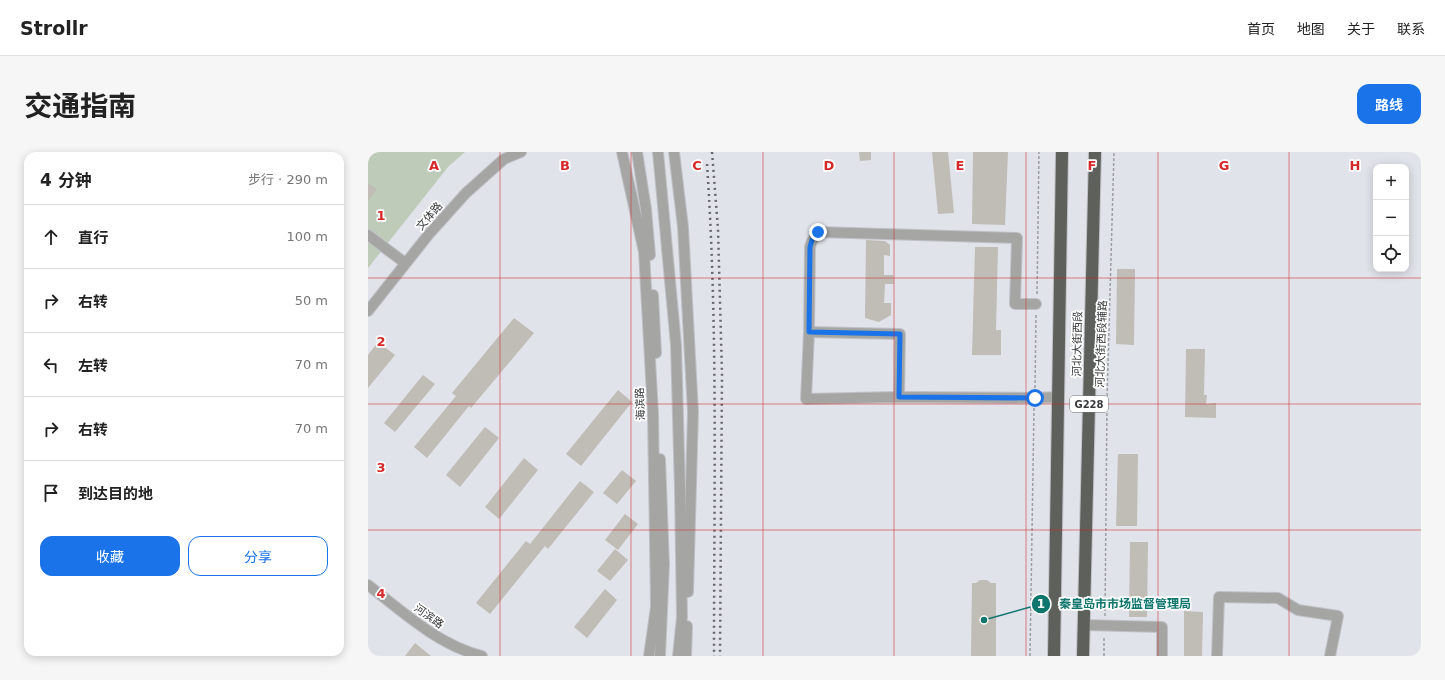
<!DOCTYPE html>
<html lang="zh">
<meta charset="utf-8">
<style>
body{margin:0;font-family:"DejaVu Sans","Noto Sans SC",sans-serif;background:#f6f6f6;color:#222}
.controls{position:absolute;right:12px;top:12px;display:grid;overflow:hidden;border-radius:8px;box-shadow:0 2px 10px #0003}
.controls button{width:36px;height:36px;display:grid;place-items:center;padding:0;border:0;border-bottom:1px solid #e0e0e0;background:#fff;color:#222;font:20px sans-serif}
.stop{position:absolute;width:12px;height:12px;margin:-9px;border:3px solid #1a73e8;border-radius:50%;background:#fff}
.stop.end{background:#1a73e8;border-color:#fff;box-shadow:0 1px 4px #0008}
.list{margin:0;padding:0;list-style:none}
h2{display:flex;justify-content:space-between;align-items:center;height:52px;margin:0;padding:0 16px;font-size:17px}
h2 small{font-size:13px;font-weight:400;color:#767676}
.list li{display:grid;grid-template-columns:26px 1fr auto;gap:12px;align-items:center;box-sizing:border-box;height:64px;padding:0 16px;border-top:1px solid #e0e0e0}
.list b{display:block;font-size:15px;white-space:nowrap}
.list em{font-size:13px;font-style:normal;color:#767676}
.actions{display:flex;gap:8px;padding:12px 16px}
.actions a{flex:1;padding:9px 0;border:1px solid #1a73e8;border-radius:12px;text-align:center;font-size:14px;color:#1a73e8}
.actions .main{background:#1a73e8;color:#fff}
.icon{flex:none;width:22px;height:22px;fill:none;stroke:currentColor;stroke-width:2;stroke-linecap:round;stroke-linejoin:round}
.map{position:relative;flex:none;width:1053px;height:504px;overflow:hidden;border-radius:12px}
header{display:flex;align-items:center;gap:24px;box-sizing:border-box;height:56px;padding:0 20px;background:#fff;border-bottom:1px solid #e0e0e0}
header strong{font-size:19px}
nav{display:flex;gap:22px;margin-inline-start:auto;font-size:14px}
.intro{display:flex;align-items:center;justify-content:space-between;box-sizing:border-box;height:96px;padding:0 24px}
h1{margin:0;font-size:28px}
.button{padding:10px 18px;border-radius:12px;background:#1a73e8;color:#fff;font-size:14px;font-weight:700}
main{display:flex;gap:24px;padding:0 24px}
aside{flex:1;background:#fff;border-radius:12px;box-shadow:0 2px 10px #0003}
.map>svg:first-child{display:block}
.green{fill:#bdcbb8}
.building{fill:#c0bcb6}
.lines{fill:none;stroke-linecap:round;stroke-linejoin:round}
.minor-casing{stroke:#bfc1c7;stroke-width:12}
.highway-casing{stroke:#bfc1c7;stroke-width:14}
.path{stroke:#9c9ea3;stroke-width:1.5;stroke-dasharray:3 2;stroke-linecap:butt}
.minor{stroke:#a5a6a3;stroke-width:10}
.highway{stroke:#5e605b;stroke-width:12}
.rail{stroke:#65676a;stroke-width:2.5;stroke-dasharray:2 4;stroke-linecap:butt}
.route{stroke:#1a73e8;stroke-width:5}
.grid{fill:none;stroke:#d62828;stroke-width:1;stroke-opacity:0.55}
.labels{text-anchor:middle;stroke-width:3.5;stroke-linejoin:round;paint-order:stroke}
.shield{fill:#fff;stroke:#727374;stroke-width:1}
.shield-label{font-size:10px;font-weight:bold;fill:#363739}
.street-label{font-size:11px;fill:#363739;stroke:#fff}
.grid-label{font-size:13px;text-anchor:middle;font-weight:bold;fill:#d62828;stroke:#fff;stroke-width:3.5;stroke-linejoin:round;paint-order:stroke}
.leader{fill:none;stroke:#0f766e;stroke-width:1.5}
.callout-dot{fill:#0f766e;stroke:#fff;stroke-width:1.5}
.mark-label{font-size:12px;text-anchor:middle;font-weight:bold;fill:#fff}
.callout-label{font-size:12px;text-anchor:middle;font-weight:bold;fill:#0f766e;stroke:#fff;stroke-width:3.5;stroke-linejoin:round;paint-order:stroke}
</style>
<header>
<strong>Strollr</strong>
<nav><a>首页</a><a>地图</a><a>关于</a><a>联系</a></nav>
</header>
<div class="intro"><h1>交通指南</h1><a class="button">路线</a></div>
<main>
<aside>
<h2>4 分钟<small>步行 · 290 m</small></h2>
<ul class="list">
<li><svg class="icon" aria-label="ahead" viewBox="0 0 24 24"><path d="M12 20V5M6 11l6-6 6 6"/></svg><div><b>直行</b></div><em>100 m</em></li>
<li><svg class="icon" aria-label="right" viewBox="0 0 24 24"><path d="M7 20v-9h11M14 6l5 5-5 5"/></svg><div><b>右转</b></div><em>50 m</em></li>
<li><svg class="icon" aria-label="left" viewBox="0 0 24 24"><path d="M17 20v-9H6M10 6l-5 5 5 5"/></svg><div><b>左转</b></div><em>70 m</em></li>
<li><svg class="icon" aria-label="right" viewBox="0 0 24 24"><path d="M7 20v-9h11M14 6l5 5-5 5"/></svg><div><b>右转</b></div><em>70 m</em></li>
<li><svg class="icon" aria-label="arrive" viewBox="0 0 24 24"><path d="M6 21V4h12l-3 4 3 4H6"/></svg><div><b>到达目的地</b></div></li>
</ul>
<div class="actions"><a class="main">收藏</a><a>分享</a></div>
</aside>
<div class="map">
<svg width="1053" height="504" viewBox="0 0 1053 504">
<rect width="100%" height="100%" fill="#e1e3ea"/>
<path class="green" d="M 0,0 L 97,0 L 80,15 L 0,116 Z"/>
<g class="building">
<path d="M 491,0 L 503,0 L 503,8 L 492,9 Z"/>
<path d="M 564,0 L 580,0 L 586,61 L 570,62 Z"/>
<path d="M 605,0 L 640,0 L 637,73 L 604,72 Z"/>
<path d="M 0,31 L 9,37 L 0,49 Z"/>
<path d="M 498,88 L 517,89 L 522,93 L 522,104 L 516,103 L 516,123 L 525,123 L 526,132 L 517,132 L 516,151 L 523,151 L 523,163 L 511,170 L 497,166 Z"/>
<path d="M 607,95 L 630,95 L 628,178 L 633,178 L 633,203 L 604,203 Z"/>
<path d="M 749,117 L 767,117 L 766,193 L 748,192 Z"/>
<path d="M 146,166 L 166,181 L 103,256 L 101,254 L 59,306 L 46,295 L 88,244 L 84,241 Z"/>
<path d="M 10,190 L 27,203 L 0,236 L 0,203 Z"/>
<path d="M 818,197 L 837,197 L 836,243 L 839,243 L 838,252 L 848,251 L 848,266 L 817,265 Z"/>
<path d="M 55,223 L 67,232 L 27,280 L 16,271 Z"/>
<path d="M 250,238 L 264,250 L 213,314 L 198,302 Z"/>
<path d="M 117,275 L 131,286 L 92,335 L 78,323 Z"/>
<path d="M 750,302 L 770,302 L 769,374 L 748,374 Z"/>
<path d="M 156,306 L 170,318 L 131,367 L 117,355 Z"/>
<path d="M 254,318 L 268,329 L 249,352 L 235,341 Z"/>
<path d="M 212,329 L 226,340 L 180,397 L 177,394 L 122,462 L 108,451 L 158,389 L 162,392 Z"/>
<path d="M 257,362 L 270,372 L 250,398 L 237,388 Z"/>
<path d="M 762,390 L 780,390 L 779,465 L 761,465 Z"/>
<path d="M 247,397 L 260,408 L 242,429 L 229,419 Z"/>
<path d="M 612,428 L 619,428 L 623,431 L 628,431 L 628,504 L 603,504 L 604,431 L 608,431 Z"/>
<path d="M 237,437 L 249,448 L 219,486 L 206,475 Z"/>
<path d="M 816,459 L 835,460 L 834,504 L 816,504 Z"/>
<path d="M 47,491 L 63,504 L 37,504 Z"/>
</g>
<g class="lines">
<g class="minor-casing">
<g id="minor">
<path d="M 254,0 L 276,100 L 285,261 L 288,455 L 281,504"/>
<path d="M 269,0 L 278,57 L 282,103"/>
<path d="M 290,0 L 308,193 L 312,338 L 314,465 L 310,504"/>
<path d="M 306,0 L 315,75 L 325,260 L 320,440"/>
<path d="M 0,83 L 37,111"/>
<path d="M 285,143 L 288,201"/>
<path d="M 668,152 L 647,152 L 649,86 L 450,80 L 444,89 L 442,95 L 441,180 L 438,247 L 531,245 L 667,246 L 690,245"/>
<path d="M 0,159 L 61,82 L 98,41 L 136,7 L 153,0"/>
<path d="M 441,180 L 532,182 L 531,245"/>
<path d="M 0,433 C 35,460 70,493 114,504"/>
<path d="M 715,473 L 794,475 L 794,504"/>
<path d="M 292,504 L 296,413 L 292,307"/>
<path d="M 318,504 L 319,474"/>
<path d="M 849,504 L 851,445 L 910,446 L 930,458 L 970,464 L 962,504"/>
</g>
</g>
<g class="highway-casing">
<g id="highway">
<path d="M 686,504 L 694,0"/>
<path d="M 715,504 L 727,0"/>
</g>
</g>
<g class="path">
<path d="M 669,142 L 671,0"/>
<path d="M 667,236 L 668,162"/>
<path d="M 737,464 L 739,248 L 746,0"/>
<path d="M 662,504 L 666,256"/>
<path d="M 736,504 L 736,484"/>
</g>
<use href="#minor" class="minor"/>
<use href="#highway" class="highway"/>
<g class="rail">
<path d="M 344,0 L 350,77 L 354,222 L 352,504"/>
<path d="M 339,12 C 350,176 346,340 346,504"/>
</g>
</g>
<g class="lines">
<path class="route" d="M 450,80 L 444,88 L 442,95 L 441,180 L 532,182 L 531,245 L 667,246"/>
</g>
<path class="grid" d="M 132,0 L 132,504M 263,0 L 263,504M 395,0 L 395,504M 526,0 L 526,504M 658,0 L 658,504M 790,0 L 790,504M 921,0 L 921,504M 0,126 L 1053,126M 0,252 L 1053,252M 0,378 L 1053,378"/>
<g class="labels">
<rect class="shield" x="702" y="244" width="38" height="16" rx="3"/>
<g class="shield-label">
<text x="721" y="256">G228</text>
</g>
<g class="street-label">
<text transform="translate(61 64) rotate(-49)" y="4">文体路</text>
<text transform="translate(709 192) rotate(-89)" y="4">河北大街西段</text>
<text transform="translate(733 192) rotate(-88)" y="4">河北大街西段辅路</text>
<text transform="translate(272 252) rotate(-93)" y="4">海滨路</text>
<text transform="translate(61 464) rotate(35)" y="4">河滨路</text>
</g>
</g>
<g class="grid-label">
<text x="66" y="18">A</text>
<text x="197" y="18">B</text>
<text x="329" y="18">C</text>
<text x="461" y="18">D</text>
<text x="592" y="18">E</text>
<text x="724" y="18">F</text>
<text x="856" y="18">G</text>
<text x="987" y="18">H</text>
<text x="13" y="68">1</text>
<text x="13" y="194">2</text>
<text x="13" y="320">3</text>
<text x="13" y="446">4</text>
</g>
<path class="leader" d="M616 468L673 452"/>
<g class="callout-dot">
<circle cx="616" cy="468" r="4"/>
<circle cx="673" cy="452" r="10"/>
</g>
<g class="mark-label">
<text x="673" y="456">1</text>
</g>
<g class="callout-label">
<text x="757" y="456">秦皇岛市市场监督管理局</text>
</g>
</svg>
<div class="controls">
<button>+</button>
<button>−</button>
<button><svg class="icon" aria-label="locate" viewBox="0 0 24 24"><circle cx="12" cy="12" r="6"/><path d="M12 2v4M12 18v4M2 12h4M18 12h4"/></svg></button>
</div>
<div class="stop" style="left:667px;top:246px"></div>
<div class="stop end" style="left:450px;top:80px"></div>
</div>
</main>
